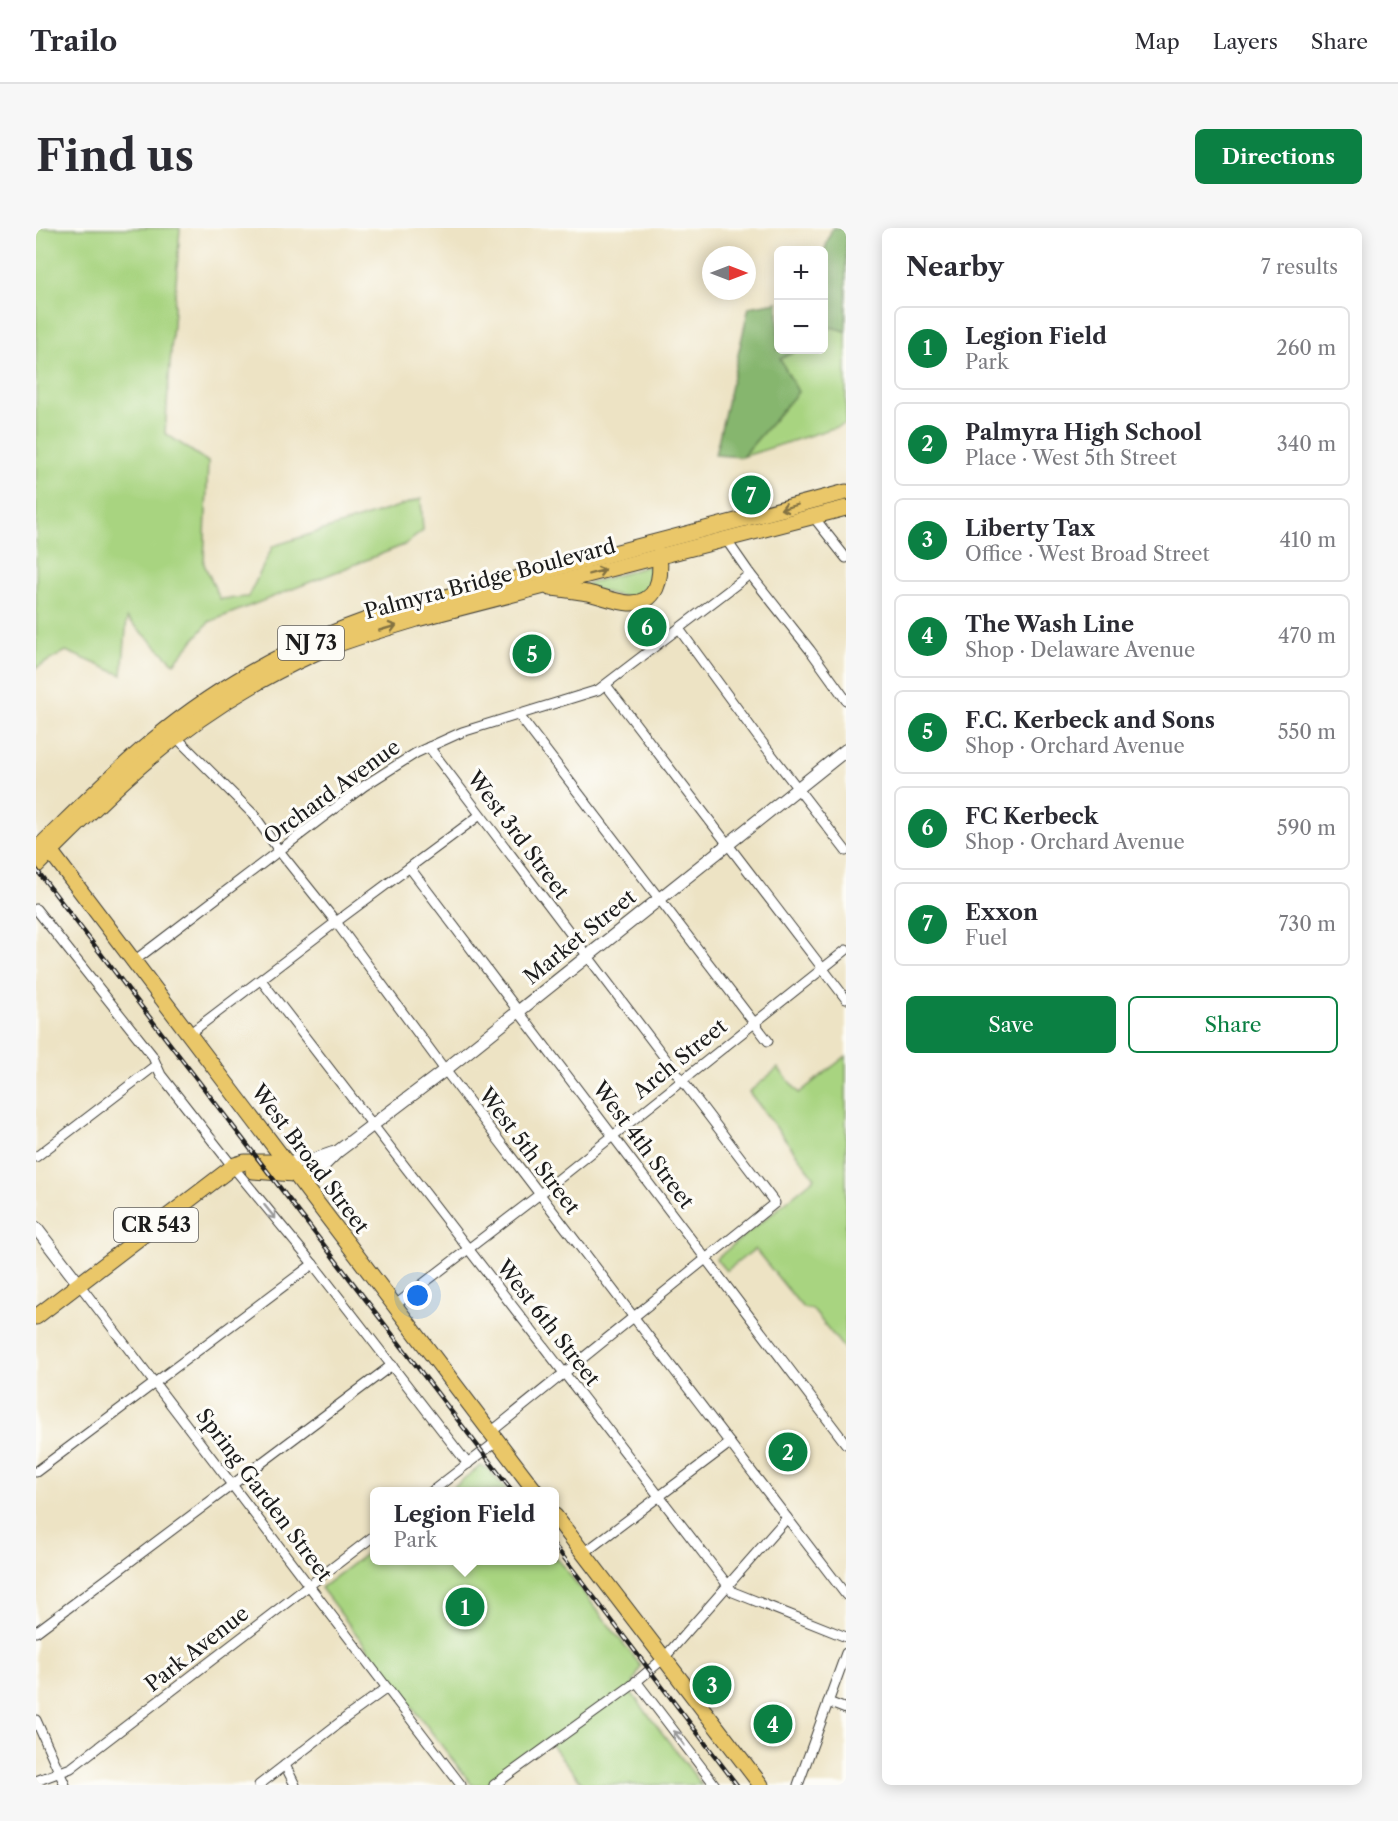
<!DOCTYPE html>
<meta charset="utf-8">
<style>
body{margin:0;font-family:"Libre Caslon Text",serif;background:#f7f7f7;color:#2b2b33}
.controls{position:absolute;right:18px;top:18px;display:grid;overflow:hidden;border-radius:9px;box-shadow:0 3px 15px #0003}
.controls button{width:54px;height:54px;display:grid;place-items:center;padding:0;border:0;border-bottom:2px solid #e1e1e2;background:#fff;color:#2b2b33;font:30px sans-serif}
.compass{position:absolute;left:666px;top:18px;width:54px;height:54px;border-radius:50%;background:#fff;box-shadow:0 3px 15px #0003;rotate:90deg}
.you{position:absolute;left:382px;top:1068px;width:21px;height:21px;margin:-15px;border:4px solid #fff;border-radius:50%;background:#1a73e8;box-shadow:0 0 0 9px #1a73e833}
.badge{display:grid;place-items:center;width:39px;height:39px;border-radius:50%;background:#0b8043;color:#fff;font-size:20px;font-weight:700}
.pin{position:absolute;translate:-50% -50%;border:3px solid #fff;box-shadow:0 2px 6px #0006}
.popup{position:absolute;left:334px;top:1259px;width:189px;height:78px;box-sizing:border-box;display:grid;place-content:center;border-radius:9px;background:#fff;filter:drop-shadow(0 2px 4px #0005);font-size:20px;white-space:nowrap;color:#7c7c81}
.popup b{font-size:22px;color:#2b2b33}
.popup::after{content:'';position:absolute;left:50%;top:100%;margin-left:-12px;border:12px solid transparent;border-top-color:#fff}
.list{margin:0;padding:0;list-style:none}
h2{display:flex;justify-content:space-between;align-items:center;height:78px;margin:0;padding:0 24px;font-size:26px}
h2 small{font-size:20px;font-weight:400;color:#7c7c81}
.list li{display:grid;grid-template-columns:39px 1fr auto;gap:18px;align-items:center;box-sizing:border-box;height:84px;margin:0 12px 12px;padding:0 12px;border:2px solid #e1e1e2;border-radius:9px}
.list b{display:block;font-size:22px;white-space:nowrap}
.list p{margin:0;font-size:20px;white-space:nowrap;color:#7c7c81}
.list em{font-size:20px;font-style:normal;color:#7c7c81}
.actions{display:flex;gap:12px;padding:18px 24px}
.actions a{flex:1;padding:14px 0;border:2px solid #0b8043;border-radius:9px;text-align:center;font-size:21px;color:#0b8043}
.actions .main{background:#0b8043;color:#fff}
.map{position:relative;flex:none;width:810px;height:1557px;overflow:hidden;border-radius:9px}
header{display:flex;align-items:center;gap:36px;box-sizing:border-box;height:84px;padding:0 30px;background:#fff;border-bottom:2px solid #e1e1e2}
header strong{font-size:28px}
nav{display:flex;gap:33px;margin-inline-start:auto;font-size:21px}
.intro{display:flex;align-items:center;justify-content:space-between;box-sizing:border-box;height:144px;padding:0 36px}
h1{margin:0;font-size:42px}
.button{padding:15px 27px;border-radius:9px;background:#0b8043;color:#fff;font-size:21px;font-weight:700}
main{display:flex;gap:36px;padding:0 36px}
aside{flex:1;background:#fff;border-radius:9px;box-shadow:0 3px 15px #0003}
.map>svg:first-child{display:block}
.green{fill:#a8d480;stroke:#62784e;stroke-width:1.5}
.forest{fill:#86b66e;stroke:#516945;stroke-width:1.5}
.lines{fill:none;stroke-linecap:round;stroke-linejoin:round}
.minor-casing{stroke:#3b3a35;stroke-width:11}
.tertiary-casing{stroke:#3b3a35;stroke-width:14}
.primary-casing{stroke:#3b3a35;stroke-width:17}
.trunk-casing{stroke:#3b3a35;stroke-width:17}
.minor{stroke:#fff;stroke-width:9}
.tertiary{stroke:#fff;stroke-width:12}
.primary{stroke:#eac769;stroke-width:15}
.trunk{stroke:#eac769;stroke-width:15}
.rail-casing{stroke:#1c1c1c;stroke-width:4.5}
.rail{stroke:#fdfcf7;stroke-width:2;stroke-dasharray:7;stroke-linecap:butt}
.oneway{stroke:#837242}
.oneway2{stroke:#999}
.labels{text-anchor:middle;stroke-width:6;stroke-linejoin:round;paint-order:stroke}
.shield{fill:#fdfcf7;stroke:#605f5e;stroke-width:1.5}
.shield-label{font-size:20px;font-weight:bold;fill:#1c1c1c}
.street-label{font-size:21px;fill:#1c1c1c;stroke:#fdfcf7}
</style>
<header>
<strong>Trailo</strong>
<nav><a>Map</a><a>Layers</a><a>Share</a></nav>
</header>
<div class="intro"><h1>Find us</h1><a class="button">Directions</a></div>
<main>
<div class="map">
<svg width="810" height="1557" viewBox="0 0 810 1557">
<rect width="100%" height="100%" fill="#fdfcf7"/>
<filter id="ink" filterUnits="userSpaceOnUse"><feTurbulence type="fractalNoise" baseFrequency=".0167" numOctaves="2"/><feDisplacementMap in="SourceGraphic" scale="12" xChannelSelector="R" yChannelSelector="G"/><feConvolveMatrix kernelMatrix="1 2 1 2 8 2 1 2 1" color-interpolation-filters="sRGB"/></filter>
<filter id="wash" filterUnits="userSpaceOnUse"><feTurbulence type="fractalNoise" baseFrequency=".008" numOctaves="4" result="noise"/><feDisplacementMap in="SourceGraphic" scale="24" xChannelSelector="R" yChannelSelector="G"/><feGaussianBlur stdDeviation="1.35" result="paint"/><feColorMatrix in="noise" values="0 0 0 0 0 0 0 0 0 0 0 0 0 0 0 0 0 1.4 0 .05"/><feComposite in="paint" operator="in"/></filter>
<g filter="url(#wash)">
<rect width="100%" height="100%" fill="#ede3c4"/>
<g class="green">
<path d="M 0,0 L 144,0 L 129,205 L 172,234 L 168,336 L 184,371 L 212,369 L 237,318 L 385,271 L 387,303 L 368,317 L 173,394 L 138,435 L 91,390 L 86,447 L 30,423 L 0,440 Z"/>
<path d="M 795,99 L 810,103 L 810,196 L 706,229 L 762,164 L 744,131 L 761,122 L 788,122 L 788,107 Z"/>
<path d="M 619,336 C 615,386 580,367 547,357 Z"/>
<path d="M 810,828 L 810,1123 L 776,1081 L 767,1080 L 719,1021 L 690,1043 L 680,1031 L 779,950 L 713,864 L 742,840 L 763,865 Z"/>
<path d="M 445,1238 L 453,1242 L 471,1263 L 412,1263 Z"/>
<path d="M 339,1319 L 339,1332 L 519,1332 L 519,1328 L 605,1438 L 594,1463 L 666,1557 L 548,1557 L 511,1512 L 450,1557 L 436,1557 L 285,1360 Z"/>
</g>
<g class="forest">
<path d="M 796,0 L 810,0 L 810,103 L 795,99 L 788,107 L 788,24 Z"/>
<path d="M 742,74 L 742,122 L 761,122 L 744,131 L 762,164 L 706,229 L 679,227 L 713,79 Z"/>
</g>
</g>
<g filter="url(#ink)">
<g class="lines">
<g class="minor-casing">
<g id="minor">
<path d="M 776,287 L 810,330"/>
<path d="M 689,310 L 714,346 L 774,422 L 810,472"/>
<path d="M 643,401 L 722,509 L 810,623"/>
<path d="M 570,457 L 810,771"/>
<path d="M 482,486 L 732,813"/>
<path d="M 140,509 L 218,587 L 244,624 L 300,694 L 409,842 L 810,1367"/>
<path d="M 393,519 L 739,975 L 455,1204"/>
<path d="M 374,640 L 810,1216"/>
<path d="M 0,681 L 116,827 L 125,847 L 197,939 L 277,1036 L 432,1236"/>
<path d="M 98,733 L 328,558 L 380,525 L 426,504 L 562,462 L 714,346"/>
<path d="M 225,752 L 697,1364 L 810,1409"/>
<path d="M 153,806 L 300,694 L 444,587"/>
<path d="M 0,929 L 120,837"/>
<path d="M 43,1056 L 425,1557"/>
<path d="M 358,1078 L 504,966 L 810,722"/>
<path d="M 0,1244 L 277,1036"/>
<path d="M 395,1264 L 461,1213"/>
<path d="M 548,1325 L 694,1215"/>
<path d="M 0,1404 L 356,1137"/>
<path d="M 600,1453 L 679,1557"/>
<path d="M 792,1474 L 810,1481"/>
<path d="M 0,1492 L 29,1557"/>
<path d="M 249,1537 L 259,1557"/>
<path d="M 0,1553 L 35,1540 L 339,1307"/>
<path d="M 223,1557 L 312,1488 L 351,1460"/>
<path d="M 458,1557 L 595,1458 L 628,1430 L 751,1290"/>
<path d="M 762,1557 L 810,1425"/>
</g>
</g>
<g class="tertiary-casing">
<g id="tertiary">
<path d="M 250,934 L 277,932 L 297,925"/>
<path d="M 258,946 L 274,945 L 285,940 L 301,924 L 409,842 L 810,522"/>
<path d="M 0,1000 L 43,1056"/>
</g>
</g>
<g class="primary-casing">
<g id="primary">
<path d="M 15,624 L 500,1264"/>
<path d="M 217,943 L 258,946"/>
<path d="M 0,1089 L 199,937 L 209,934 L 250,934"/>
<path d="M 519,1288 L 725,1557"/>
</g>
</g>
<g class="trunk-casing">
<g id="trunk">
<path d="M 514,360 C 527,361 539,363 552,365 C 565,368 579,374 593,375 C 622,376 626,350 623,327"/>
<path d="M 0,622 C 38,585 75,547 116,513 C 189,452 276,407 368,380 L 810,264"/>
<path d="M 0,638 C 36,603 71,566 109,534 C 160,490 216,454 277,426 C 311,411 346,402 381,391 L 810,280"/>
</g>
</g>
<use href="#minor" class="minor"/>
<use href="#tertiary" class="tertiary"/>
<use href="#primary" class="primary"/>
<use href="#trunk" class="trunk"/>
<g class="rail-casing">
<g id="rail">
<path d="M 0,641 L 477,1264"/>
<path d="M 519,1318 L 701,1557"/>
</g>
</g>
<use href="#rail" class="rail"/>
</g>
<defs><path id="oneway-shaft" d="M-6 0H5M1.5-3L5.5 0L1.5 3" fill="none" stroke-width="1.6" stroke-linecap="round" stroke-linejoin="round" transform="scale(1.5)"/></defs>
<g class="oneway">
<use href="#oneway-shaft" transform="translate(753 279) rotate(165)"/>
<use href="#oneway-shaft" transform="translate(561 344) rotate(-15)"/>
<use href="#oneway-shaft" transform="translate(352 400) rotate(-16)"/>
</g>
<g class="oneway2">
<use href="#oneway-shaft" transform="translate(234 984) rotate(51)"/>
<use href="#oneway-shaft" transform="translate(643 1510) rotate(-127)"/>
</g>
</g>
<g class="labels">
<g class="shield">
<rect x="242" y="398" width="66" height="34" rx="4.5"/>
<rect x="78" y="980" width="84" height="34" rx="4.5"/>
</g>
<g class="shield-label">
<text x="275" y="422">NJ 73</text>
<text x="120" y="1004">CR 543</text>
</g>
<g class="street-label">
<text transform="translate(454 351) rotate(-15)" y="7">Palmyra Bridge Boulevard</text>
<text transform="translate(296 564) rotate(-36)" y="7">Orchard Avenue</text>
<text transform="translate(482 607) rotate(53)" y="7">West 3rd Street</text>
<text transform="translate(544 709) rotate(-39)" y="7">Market Street</text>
<text transform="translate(644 831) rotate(-39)" y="7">Arch Street</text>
<text transform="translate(607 917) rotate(53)" y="7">West 4th Street</text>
<text transform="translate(493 923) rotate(53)" y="7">West 5th Street</text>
<text transform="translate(274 931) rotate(53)" y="7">West Broad Street</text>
<text transform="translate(512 1095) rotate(52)" y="7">West 6th Street</text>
<text transform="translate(228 1267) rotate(53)" y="7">Spring Garden Street</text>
<text transform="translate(161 1421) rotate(-38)" y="7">Park Avenue</text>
</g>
</g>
</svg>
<div class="controls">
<button>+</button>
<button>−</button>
</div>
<svg class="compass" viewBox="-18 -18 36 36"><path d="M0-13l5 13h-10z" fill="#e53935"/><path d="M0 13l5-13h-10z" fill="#7c7c81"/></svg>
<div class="you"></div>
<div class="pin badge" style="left:429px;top:1379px">1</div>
<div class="popup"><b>Legion Field</b>Park</div>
<div class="pin badge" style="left:752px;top:1224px">2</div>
<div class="pin badge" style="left:676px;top:1457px">3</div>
<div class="pin badge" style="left:737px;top:1496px">4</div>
<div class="pin badge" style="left:496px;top:426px">5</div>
<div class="pin badge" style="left:611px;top:399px">6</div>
<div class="pin badge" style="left:715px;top:267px">7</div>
</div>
<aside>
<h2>Nearby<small>7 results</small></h2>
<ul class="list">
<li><span class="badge">1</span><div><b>Legion Field</b><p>Park</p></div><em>260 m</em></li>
<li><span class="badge">2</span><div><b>Palmyra High School</b><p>Place · West 5th Street</p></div><em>340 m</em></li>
<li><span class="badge">3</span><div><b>Liberty Tax</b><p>Office · West Broad Street</p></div><em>410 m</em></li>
<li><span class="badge">4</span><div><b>The Wash Line</b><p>Shop · Delaware Avenue</p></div><em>470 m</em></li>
<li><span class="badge">5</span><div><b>F.C. Kerbeck and Sons</b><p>Shop · Orchard Avenue</p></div><em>550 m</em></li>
<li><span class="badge">6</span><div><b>FC Kerbeck</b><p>Shop · Orchard Avenue</p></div><em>590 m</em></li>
<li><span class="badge">7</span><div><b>Exxon</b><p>Fuel</p></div><em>730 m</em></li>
</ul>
<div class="actions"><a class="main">Save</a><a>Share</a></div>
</aside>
</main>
